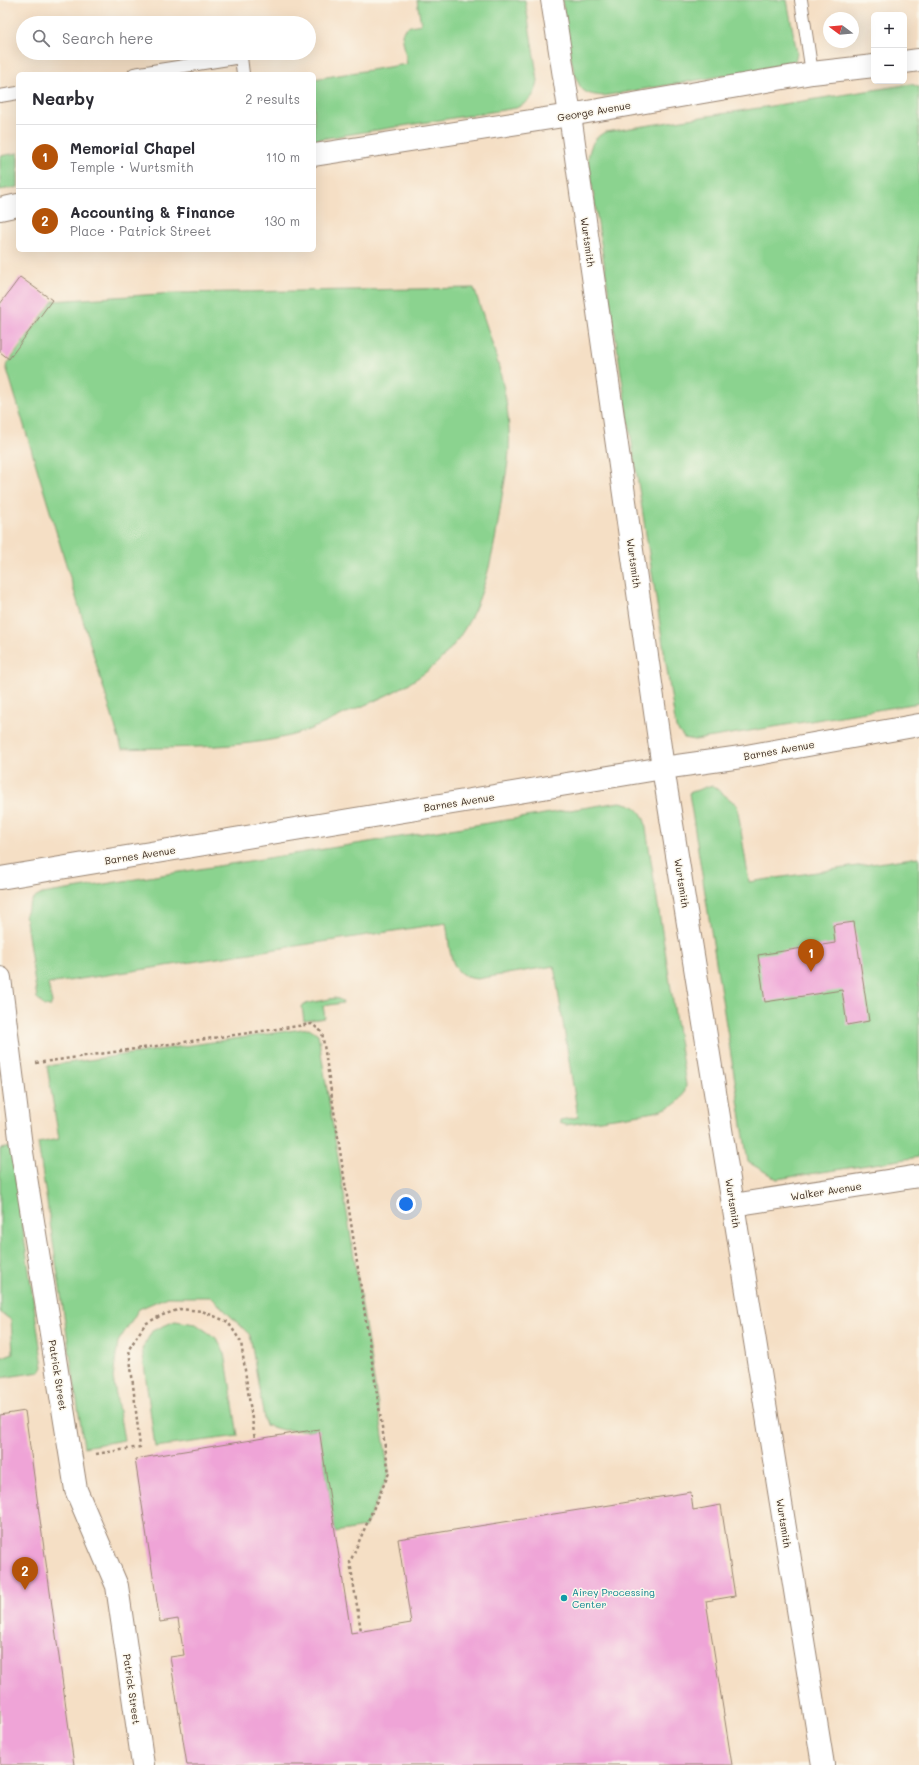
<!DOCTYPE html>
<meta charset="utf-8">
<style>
body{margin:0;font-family:Mali,sans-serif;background:#f7f7f7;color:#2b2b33}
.controls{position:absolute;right:12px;top:12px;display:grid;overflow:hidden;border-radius:6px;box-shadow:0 4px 16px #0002}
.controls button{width:36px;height:36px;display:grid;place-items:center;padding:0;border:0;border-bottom:1px solid #e1e1e2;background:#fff;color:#2b2b33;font:20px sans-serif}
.compass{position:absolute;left:823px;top:12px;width:36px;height:36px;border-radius:50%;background:#fff;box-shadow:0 4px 16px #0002;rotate:286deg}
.you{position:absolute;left:406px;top:1204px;width:14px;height:14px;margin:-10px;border:3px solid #fff;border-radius:50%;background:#1a73e8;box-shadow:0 0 0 6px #1a73e833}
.badge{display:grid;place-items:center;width:26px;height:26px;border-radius:50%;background:#b45309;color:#fff;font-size:13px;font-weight:700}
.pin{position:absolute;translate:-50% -33px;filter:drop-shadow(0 1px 2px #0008)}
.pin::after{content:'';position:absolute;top:21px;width:14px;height:12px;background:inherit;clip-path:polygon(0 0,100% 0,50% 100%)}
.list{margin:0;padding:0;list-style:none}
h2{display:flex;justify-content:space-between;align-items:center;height:52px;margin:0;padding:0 16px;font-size:17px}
h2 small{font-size:13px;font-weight:400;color:#7c7c81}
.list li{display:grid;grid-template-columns:26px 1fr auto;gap:12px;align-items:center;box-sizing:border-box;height:64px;padding:0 16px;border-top:1px solid #e1e1e2}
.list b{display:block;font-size:15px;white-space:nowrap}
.list p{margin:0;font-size:13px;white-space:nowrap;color:#7c7c81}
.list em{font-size:13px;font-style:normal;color:#7c7c81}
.icon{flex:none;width:22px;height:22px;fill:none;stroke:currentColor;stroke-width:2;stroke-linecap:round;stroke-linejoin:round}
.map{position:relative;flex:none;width:919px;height:1765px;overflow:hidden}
.search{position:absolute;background:#fff;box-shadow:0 4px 16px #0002;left:16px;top:16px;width:300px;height:44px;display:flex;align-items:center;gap:10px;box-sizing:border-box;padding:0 14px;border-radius:22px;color:#7c7c81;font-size:15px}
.panel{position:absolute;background:#fff;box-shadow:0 4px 16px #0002;left:16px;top:72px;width:300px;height:180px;border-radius:6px}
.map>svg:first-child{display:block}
.green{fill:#8bd38f;stroke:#637e56}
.building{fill:#efa4d7}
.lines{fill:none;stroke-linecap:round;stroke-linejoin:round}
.lane-casing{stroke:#988472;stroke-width:14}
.street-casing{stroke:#988472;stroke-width:24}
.path{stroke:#988472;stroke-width:2.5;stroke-dasharray:3 3;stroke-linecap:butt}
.lane{stroke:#fff;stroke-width:12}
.street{stroke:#fff;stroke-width:22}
.culture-dot{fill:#0f9aa8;stroke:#fbf7ec;stroke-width:1.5}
.labels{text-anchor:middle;stroke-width:3;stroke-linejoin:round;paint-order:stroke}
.street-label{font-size:10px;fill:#3b2a1e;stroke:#fbf7ec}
.culture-label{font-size:10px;fill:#0d838f;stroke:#fbf7ec;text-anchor:start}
</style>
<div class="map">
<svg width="919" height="1765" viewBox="0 0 919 1765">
<rect width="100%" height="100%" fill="#fbf7ec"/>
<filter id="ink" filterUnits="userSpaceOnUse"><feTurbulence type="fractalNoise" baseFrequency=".025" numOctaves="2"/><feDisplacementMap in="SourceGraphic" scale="8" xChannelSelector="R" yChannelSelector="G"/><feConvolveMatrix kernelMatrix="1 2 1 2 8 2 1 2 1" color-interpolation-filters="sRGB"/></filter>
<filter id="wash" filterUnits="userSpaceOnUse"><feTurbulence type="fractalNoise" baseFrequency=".012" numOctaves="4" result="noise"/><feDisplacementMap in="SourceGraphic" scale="16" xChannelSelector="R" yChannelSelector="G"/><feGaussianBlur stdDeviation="0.9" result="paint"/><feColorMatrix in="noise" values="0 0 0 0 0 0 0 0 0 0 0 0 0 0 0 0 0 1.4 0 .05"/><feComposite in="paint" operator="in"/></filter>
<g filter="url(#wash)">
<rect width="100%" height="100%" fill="#f5dfc5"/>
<g class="green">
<path d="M 417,0 L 525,0 L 538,81 C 535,96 530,102 516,108 L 314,140 L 314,79 L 407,64 L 402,34 C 405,25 413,26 421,24 Z"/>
<path d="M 562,0 L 787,0 L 797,53 L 795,61 L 788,65 L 603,96 C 596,95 589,95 583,90 C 571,80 565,18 562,0 Z"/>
<path d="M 911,84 L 919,87 L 919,703 L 695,740 L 684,738 L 676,728 L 588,159 C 590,147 593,137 606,132 Z"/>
<path d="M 18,153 L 18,187 L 0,190 L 0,156 Z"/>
<path d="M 474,288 C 489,334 507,381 509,430 C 511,451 506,475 502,496 C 494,551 485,612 445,655 C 418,684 379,699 344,714 C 328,722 311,730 293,735 C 241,749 176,747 122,749 L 6,366 L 53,301 L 176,293 Z"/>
<path d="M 712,785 L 737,805 L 749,882 L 919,857 L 919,1157 L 777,1179 L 748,1162 L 689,793 Z"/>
<path d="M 620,802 C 633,804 641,809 645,822 L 686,1085 C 684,1103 671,1107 655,1112 L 566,1125 L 560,1123 L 560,1120 L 578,1117 L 554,966 L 477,979 C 446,976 451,946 446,923 L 48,984 L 52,1002 L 50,1007 L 44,1006 L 37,998 L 25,914 L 33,899 L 42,894 Z"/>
<path d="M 335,998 L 341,1000 L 343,1003 L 323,1006 L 325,1018 L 304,1021 L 302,1007 L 304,1004 Z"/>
<path d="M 309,1028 L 318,1034 L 389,1473 L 365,1527 L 335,1532 L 319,1430 L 283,1430 L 265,1425 L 250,1335 L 211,1297 L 167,1297 L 139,1309 L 118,1342 L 113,1378 L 124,1440 L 84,1447 L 38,1143 L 59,1139 L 47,1066 Z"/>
<path d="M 11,1147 L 43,1367 L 40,1372 L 0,1378 L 0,1358 L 13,1353 L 11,1320 L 0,1312 L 0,1149 Z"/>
<path d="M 175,1321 L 196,1324 L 216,1338 L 225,1353 L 238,1436 L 155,1447 L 142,1349 L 152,1331 Z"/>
</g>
<g id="blocks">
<g class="building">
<path d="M 20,277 L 52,300 L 9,359 L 0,352 L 0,304 Z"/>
<path d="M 854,922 L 869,1021 L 847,1025 L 842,990 L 765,1002 L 758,955 L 835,943 L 833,925 Z"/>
<path d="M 25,1411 L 74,1765 L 0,1765 L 0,1415 Z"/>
<path d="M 319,1429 L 351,1633 L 411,1623 L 398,1539 L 691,1492 L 693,1510 L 721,1505 L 735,1596 L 706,1601 L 732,1765 L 187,1765 L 170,1657 L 184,1655 L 178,1619 L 160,1622 L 135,1459 Z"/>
</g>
</g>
</g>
<g filter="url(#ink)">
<use href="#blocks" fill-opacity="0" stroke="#988472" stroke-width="1"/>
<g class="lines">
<g class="lane-casing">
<g id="lane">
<path d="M 801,0 L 812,73"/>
<path d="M 134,74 L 241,57 L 243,74"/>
<path d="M 0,96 L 18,93"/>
</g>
</g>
<g class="street-casing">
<g id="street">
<path d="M 552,0 L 570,115 L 663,768 L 823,1765"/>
<path d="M 904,62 L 919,60"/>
<path d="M 314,155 L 570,115 L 812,73 L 874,66"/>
<path d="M 0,209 L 18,205"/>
<path d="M 0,878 L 663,768 L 741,757 L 919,725"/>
<path d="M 0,978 L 21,1146 L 76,1490 L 117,1586 L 143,1765"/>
<path d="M 733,1205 L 919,1176"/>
</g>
</g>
<g class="path">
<path d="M 36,1063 L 312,1024 L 322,1032 L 389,1473 L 350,1562 L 361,1631"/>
<path d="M 96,1454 L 140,1447 L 129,1349 L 145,1324 L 160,1316 L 180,1309 L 202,1311 L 228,1322 L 241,1342 L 255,1440"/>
</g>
<use href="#lane" class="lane"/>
<use href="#street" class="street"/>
</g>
</g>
<circle class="culture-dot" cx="564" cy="1598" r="4"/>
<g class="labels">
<g class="street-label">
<text transform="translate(594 111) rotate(-10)" y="4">George Avenue</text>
<text transform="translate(588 242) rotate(82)" y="4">Wurtsmith</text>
<text transform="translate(634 563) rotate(82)" y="4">Wurtsmith</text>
<text transform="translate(779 750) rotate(-10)" y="4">Barnes Avenue</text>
<text transform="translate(459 802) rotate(-9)" y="4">Barnes Avenue</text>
<text transform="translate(140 855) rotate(-9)" y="4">Barnes Avenue</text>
<text transform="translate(682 883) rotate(81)" y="4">Wurtsmith</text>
<text transform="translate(826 1191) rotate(-9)" y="4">Walker Avenue</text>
<text transform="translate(733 1203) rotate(81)" y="4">Wurtsmith</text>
<text transform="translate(58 1375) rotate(81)" y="4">Patrick Street</text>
<text transform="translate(784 1523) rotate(81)" y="4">Wurtsmith</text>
<text transform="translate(132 1689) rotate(82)" y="4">Patrick Street</text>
</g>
<g class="culture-label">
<text x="572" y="1596">Airey Processing<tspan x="572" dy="12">Center</tspan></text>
</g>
</g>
</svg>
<div class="controls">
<button>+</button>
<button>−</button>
</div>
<svg class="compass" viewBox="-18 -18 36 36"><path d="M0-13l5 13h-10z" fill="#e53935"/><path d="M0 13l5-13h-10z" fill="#7c7c81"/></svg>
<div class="you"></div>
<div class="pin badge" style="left:811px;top:972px">1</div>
<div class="pin badge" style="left:25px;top:1590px">2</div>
<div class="search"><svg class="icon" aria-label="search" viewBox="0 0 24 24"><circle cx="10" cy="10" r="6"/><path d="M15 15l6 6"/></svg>Search here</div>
<section class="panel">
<h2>Nearby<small>2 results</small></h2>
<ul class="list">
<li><span class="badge">1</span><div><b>Memorial Chapel</b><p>Temple · Wurtsmith</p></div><em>110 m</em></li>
<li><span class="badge">2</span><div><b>Accounting &amp; Finance</b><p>Place · Patrick Street</p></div><em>130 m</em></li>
</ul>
</section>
</div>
